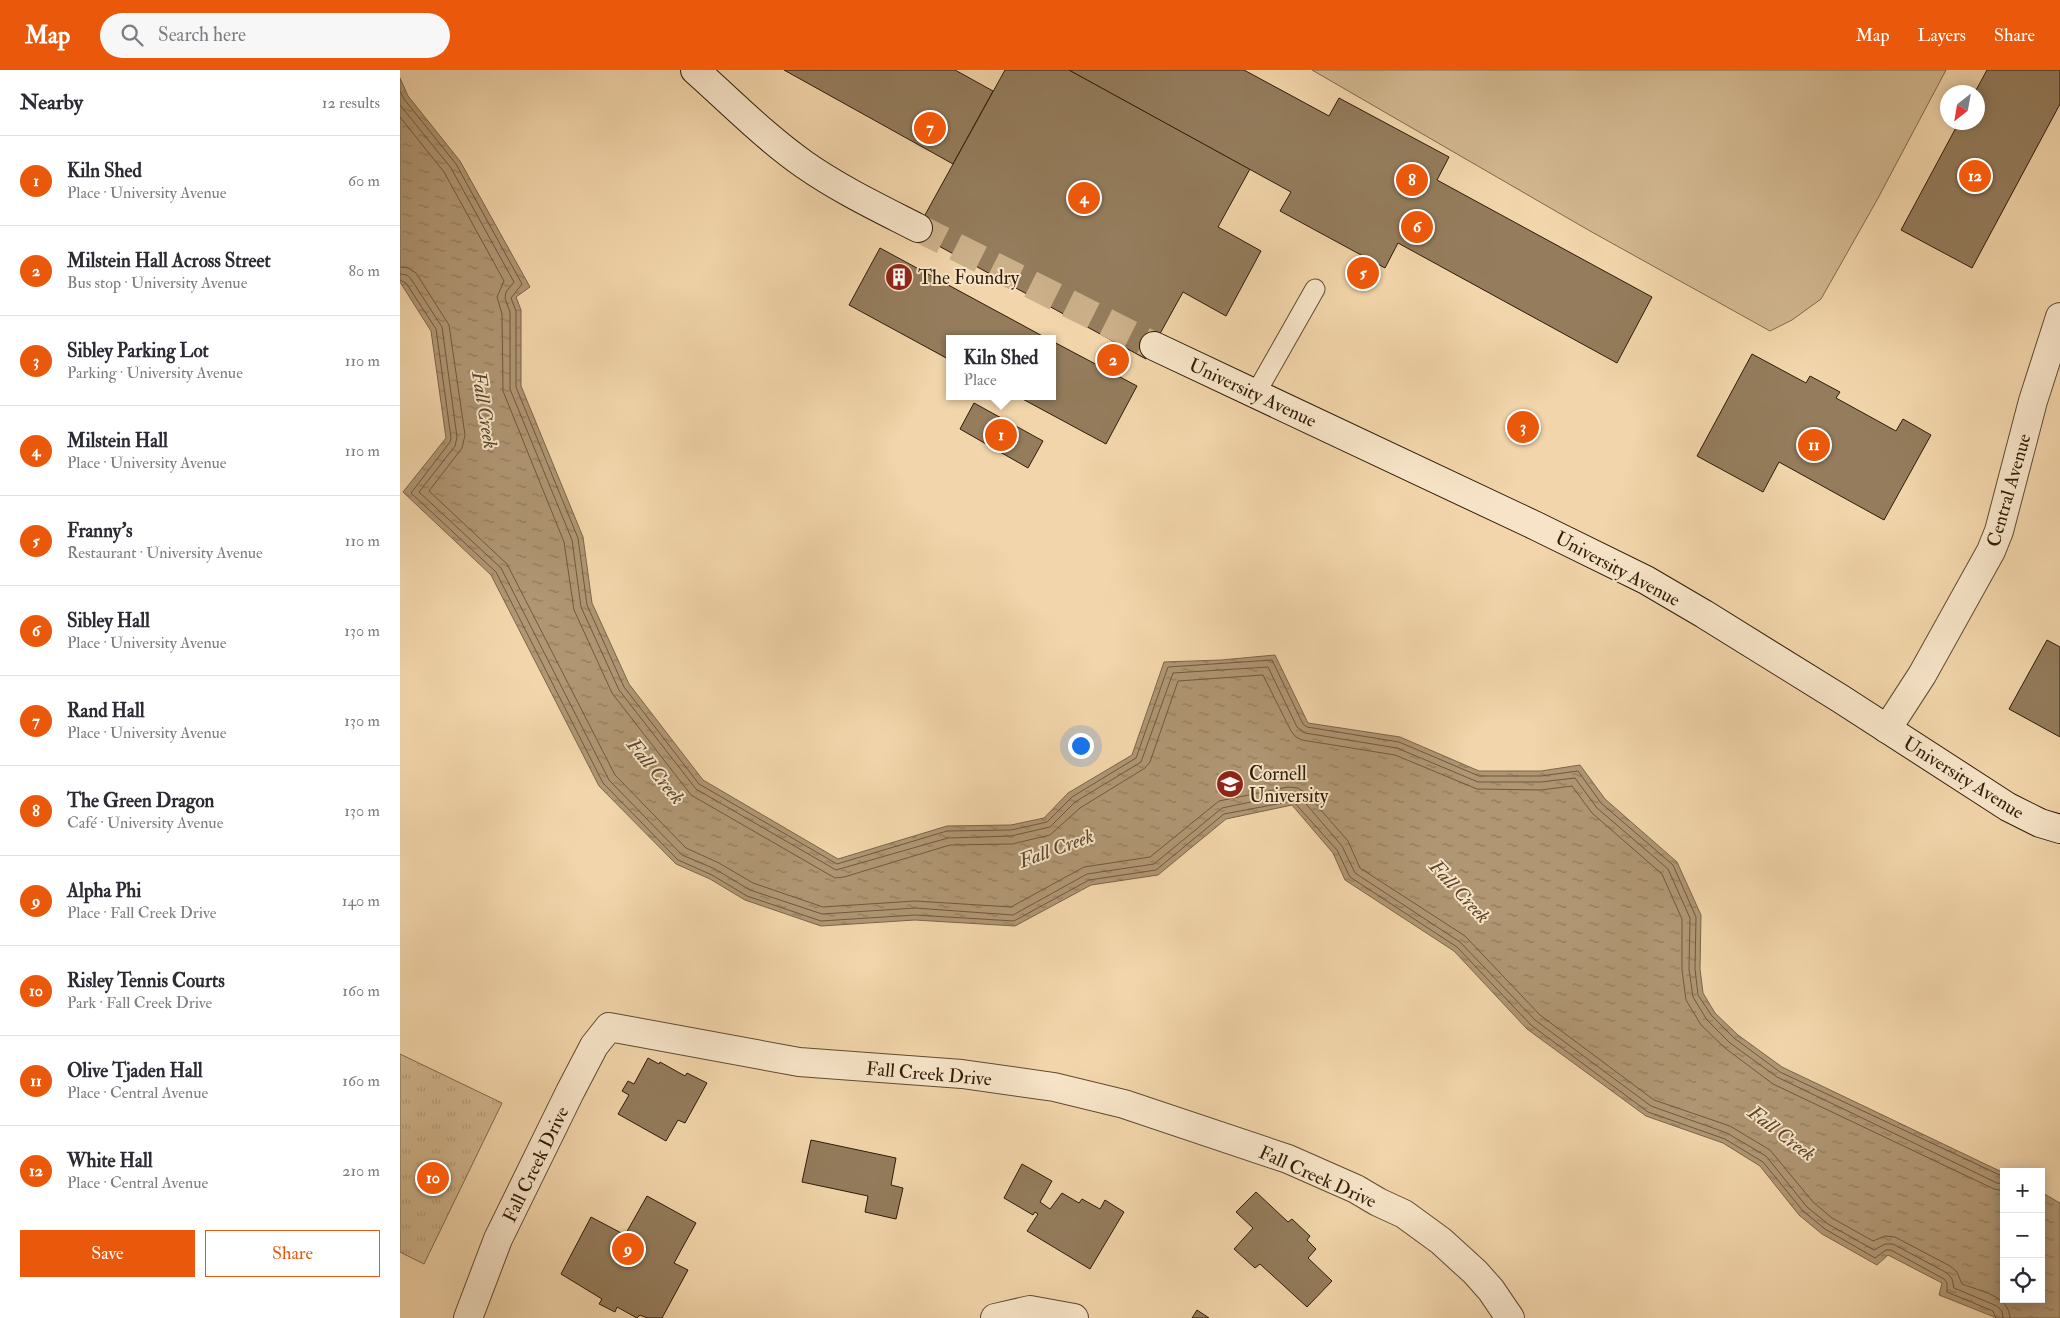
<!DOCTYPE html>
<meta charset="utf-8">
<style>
body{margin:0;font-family:"IM FELL Double Pica",serif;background:#f7f7f7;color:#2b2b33}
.controls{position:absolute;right:15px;bottom:15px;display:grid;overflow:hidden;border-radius:0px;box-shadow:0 2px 12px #0003}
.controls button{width:45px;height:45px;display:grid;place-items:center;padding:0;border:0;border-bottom:1px solid #e1e1e2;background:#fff;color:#2b2b33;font:25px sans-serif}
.compass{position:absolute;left:1540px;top:15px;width:45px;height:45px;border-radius:50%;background:#fff;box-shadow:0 2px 12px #0003;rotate:211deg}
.you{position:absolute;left:680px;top:675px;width:18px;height:18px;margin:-12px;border:4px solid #fff;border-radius:50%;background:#1a73e8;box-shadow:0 0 0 8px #1a73e833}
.badge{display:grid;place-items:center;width:32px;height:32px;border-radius:50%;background:#ea580c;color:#fff;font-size:16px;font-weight:700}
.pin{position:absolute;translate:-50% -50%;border:2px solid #fff;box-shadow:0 1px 5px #0006}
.popup{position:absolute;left:546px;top:265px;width:110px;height:65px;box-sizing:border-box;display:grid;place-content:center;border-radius:0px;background:#fff;filter:drop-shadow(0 1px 4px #0005);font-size:16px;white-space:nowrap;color:#7c7c81}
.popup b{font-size:19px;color:#2b2b33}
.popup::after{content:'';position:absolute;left:50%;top:100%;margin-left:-10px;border:10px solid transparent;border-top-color:#fff}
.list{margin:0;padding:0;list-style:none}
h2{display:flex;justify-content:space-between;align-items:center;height:65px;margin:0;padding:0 20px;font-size:21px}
h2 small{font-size:16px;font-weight:400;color:#7c7c81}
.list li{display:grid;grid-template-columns:32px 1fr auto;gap:15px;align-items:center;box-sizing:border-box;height:90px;padding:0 20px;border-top:1px solid #e1e1e2}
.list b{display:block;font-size:19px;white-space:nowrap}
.list p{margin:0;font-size:16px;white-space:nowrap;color:#7c7c81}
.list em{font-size:16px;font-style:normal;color:#7c7c81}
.actions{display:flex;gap:10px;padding:15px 20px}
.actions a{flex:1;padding:11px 0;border:1px solid #ea580c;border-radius:0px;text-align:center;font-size:18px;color:#ea580c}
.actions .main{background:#ea580c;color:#fff}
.icon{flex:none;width:28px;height:28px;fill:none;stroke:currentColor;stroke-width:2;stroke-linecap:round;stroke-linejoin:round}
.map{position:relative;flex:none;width:1660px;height:1248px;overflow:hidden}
header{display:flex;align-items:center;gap:30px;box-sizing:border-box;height:70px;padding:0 25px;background:#ea580c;color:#fff}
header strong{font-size:24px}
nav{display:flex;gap:28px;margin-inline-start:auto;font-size:18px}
.search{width:350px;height:45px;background:#f7f7f7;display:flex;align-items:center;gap:12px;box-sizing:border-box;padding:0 18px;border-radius:28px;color:#7c7c81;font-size:19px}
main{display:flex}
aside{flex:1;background:#fff}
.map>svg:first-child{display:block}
.green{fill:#d1b68e;stroke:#80694a}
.park{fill:url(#park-tufts);stroke:#80694a}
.water{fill:url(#water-ripples);stroke:#7c6548}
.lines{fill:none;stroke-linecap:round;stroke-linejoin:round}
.shore{stroke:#70593d;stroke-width:1}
.building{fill:#947c5c;stroke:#2f1c07}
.secondary-tunnel{stroke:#cbb089;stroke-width:28;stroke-dasharray:28 14;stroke-linecap:butt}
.lane-casing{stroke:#604a30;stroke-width:21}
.street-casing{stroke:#604a30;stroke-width:30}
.secondary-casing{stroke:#2f1c07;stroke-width:30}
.lane{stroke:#f7e4c8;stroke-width:19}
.street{stroke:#f7e4c8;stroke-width:28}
.secondary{stroke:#f7e4c8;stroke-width:28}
.labels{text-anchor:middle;stroke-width:4;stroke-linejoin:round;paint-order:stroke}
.poi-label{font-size:19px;fill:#2f1c07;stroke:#f7e4c8;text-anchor:start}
.street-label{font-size:19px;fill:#2f1c07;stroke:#f7e4c8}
.water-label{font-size:20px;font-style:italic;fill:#5c472d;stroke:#f7e4c8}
</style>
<header>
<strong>Map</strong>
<div class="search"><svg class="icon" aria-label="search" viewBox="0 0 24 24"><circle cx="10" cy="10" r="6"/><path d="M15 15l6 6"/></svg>Search here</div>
<nav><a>Map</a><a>Layers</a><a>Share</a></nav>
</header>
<main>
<aside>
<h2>Nearby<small>12 results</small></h2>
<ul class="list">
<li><span class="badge">1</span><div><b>Kiln Shed</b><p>Place · University Avenue</p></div><em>60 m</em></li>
<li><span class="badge">2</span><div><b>Milstein Hall Across Street</b><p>Bus stop · University Avenue</p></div><em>80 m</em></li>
<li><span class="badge">3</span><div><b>Sibley Parking Lot</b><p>Parking · University Avenue</p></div><em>110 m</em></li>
<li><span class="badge">4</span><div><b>Milstein Hall</b><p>Place · University Avenue</p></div><em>110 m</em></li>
<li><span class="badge">5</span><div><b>Franny's</b><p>Restaurant · University Avenue</p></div><em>110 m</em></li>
<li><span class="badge">6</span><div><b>Sibley Hall</b><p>Place · University Avenue</p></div><em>130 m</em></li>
<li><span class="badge">7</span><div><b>Rand Hall</b><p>Place · University Avenue</p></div><em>130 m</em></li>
<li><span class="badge">8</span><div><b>The Green Dragon</b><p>Café · University Avenue</p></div><em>130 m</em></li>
<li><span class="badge">9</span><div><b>Alpha Phi</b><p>Place · Fall Creek Drive</p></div><em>140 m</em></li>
<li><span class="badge">10</span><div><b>Risley Tennis Courts</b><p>Park · Fall Creek Drive</p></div><em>160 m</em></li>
<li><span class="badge">11</span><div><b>Olive Tjaden Hall</b><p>Place · Central Avenue</p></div><em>160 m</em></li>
<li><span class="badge">12</span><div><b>White Hall</b><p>Place · Central Avenue</p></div><em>210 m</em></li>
</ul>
<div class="actions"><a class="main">Save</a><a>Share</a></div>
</aside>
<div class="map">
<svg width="1660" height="1248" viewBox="0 0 1660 1248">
<defs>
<pattern id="park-tufts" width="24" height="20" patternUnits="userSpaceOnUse" patternTransform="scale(1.25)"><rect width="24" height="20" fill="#d1b68e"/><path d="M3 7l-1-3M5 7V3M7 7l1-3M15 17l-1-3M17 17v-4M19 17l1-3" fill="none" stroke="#b49c79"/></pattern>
<pattern id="water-ripples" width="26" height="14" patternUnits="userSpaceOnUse" patternTransform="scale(1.25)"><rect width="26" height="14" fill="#b09673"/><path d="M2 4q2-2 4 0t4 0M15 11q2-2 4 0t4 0" fill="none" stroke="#907a5c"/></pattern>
</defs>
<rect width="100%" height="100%" fill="#f2d5aa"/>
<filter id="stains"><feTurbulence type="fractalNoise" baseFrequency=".004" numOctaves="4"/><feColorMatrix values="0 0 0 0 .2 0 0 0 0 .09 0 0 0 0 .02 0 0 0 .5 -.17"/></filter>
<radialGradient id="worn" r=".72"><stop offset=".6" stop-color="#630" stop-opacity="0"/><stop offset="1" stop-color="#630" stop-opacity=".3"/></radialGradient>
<path class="green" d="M 912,0 L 1546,0 L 1477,130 L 1421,229 L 1392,250 L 1370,261 L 1190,161 Z"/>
<path class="park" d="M 0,984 L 102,1033 L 24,1194 L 0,1182 Z"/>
<path class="water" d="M 0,8 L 8,26 L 60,91 L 130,217 L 116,227 L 121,240 L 121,316 L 183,467 L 192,533 L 229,614 L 303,710 L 438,789 L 547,756 L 611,755 L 644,748 L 668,723 L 732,685 L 764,592 L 821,590 L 875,585 L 908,653 L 1000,667 L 1079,701 L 1141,701 L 1180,695 L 1205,729 L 1277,792 L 1301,845 L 1300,899 L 1303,923 L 1315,943 L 1338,965 L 1382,997 L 1604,1103 L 1604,1229 L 1641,1229 L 1641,1122 L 1660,1133 L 1660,1248 L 1597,1248 L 1539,1225 L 1542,1213 L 1488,1185 L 1477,1195 L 1422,1164 L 1399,1145 L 1360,1096 L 1323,1073 L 1246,1046 L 1127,959 L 1054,881 L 945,810 L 933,783 L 892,735 L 826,749 L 758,805 L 691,815 L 615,856 L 515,850 L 421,856 L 345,830 L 310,809 L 276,794 L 199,716 L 91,505 L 3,422 L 46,368 L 31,261 L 0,212 Z"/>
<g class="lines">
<g class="shore">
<path d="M 0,21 L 4,29 L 56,94 L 122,214 L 111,228 L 116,241 L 116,317 L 178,468 L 187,535 L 224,617 L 299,714 L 437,794 L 547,761 L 611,760 L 647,752 L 672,727 L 736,688 L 768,597 L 872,590 L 903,654 L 907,657 L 999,672 L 1079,706 L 1141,706 L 1178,701 L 1201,733 L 1273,795 L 1296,847 L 1295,899 L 1298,925 L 1312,946 L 1334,968 L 1380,1002 L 1604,1107"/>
<path d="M 0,35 L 51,98 L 114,212 L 106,222 L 105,228 L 110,242 L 110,319 L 172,470 L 181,537 L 219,620 L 296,719 L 436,800 L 548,768 L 611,766 L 650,757 L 675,732 L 741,692 L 773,603 L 868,597 L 897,657 L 905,663 L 997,678 L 1078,712 L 1141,712 L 1175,708 L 1197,738 L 1268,799 L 1290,848 L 1289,899 L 1293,927 L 1307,950 L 1330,973 L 1377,1007 L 1597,1113 L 1604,1114"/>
<path d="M 0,47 L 44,102 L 104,211 L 97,227 L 102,244 L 103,321 L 164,472 L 174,540 L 212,623 L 291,725 L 435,808 L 444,807 L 550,775 L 612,774 L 650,765 L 680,738 L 745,698 L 750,692 L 778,611 L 863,605 L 891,661 L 896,667 L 902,670 L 995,685 L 1077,719 L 1141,720 L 1172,716 L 1192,743 L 1262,804 L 1282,849 L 1282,900 L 1286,930 L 1301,955 L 1325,978 L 1373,1014 L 1594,1119 L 1604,1121"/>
<path d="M 0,197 L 8,198 L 16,203 L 49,255 L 65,365 L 62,378 L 29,421 L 107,494 L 215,705 L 286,778 L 319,793 L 353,813 L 423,837 L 515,831 L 611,837 L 684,797 L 750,787 L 819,731 L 888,717 L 898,718 L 906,723 L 948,771 L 960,798 L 1065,866 L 1140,945 L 1254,1030 L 1330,1056 L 1370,1080 L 1413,1132 L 1432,1148 L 1473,1171 L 1485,1166 L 1495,1167 L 1550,1196 L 1557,1202 L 1562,1214 C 1579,1221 1609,1225 1610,1248"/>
<path d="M 0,204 L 7,205 L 11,209 L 42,257 L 57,367 L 55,376 L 19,422 L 101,498 L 209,710 L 282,785 L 315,799 L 350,820 L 422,844 L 515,838 L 613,845 L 687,804 L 754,794 L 822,738 L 889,724 L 895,725 L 901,728 L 942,776 L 955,803 L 1060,872 L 1135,950 L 1251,1036 L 1327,1063 L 1366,1086 L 1407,1137 L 1428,1154 L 1474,1180 L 1485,1174 L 1493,1174 L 1547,1203 L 1552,1209 L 1554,1218 L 1597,1236 L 1602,1241 L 1603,1248"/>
<path d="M 0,210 L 6,213 L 36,259 L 51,368 L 50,372 L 11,423 L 96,502 L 203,713 L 278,790 L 312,805 L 347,826 L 421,851 L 515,845 L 614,851 L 689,810 L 756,800 L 824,744 L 893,731 L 937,780 L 950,807 L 1057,877 L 1131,955 L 1248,1042 L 1325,1069 L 1363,1092 L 1403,1141 L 1425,1159 L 1475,1188 L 1486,1180 L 1491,1180 L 1544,1209 L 1547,1213 L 1547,1222 L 1593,1241 L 1596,1248"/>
</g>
</g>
<g class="building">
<path d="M 384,0 L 555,0 L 593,21 L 553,94 Z"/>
<path d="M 605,0 L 669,0 L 850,99 L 818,157 L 861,181 L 826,246 L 783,222 L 746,289 L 515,163 Z"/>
<path d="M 669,0 L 844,0 L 929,46 L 939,28 L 1049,87 L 1037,110 L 1252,227 L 1217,293 L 998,173 L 985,198 L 880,141 L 891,122 Z"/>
<path d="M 1587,0 L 1660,0 L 1660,34 L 1572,198 L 1501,160 L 1559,52 L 1578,52 L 1578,22 L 1575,22 Z"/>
<path d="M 480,178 L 648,269 L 550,269 L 550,290 L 449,235 Z"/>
<path d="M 652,271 L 737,316 L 706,374 L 617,326 L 652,326 Z"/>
<path d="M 1352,284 L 1406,313 L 1410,306 L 1440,322 L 1436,328 L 1496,361 L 1503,349 L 1531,365 L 1484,450 L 1379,392 L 1363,422 L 1297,386 Z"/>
<path d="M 574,333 L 643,371 L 628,398 L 560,359 Z"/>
<path d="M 1647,570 L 1660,577 L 1660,667 L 1609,639 Z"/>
<path d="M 248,988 L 259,994 L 260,992 L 285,1006 L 287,1003 L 307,1013 L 285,1053 L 278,1050 L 266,1071 L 218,1044 L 229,1025 L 222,1021 L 228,1011 L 234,1014 Z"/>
<path d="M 411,1070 L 496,1088 L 491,1115 L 503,1118 L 496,1149 L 465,1142 L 468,1126 L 402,1112 Z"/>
<path d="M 622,1094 L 652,1111 L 640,1132 L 650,1139 L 662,1123 L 679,1133 L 682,1129 L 700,1139 L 705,1130 L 724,1142 L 690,1199 L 627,1161 L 638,1144 L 635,1142 L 633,1145 L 604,1128 Z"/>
<path d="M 856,1122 L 888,1152 L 892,1149 L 910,1166 L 907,1170 L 916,1179 L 908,1188 L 932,1211 L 907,1237 L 860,1194 L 855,1198 L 834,1179 L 853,1158 L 836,1142 Z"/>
<path d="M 247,1126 L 296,1153 L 274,1193 L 288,1200 L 262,1248 L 247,1248 L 240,1245 L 237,1248 L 217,1237 L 215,1242 L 199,1234 L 202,1229 L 161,1204 L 191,1147 L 225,1165 Z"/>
<path d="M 797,1240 L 809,1248 L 792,1248 Z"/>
</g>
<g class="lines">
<path class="secondary-tunnel" d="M 518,158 L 754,276"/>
<g class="lane-casing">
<path id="lane" d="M 856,323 L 915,219"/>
</g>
<g class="street-casing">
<g id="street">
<path d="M 1487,659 L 1522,605 L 1591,481 L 1599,461 L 1633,331 L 1660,247"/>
<path d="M 68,1248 L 98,1169 L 170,1022 L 194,976 L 209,957 L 399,992 L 562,1004 L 654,1017 L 724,1034 L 888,1089 L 956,1119 L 978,1132 L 1004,1144 L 1041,1171 L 1075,1202 L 1091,1220 L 1110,1248"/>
<path d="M 595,1248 L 630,1240 L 674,1248"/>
</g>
</g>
<g class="secondary-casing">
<g id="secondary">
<path d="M 295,0 C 331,32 365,67 405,95 C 441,120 479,138 518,158"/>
<path d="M 754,276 L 1136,456 L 1246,510 L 1304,544 L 1441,629 L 1608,737 L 1640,753 L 1660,759"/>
</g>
</g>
<use href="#lane" class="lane"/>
<use href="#street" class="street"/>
<use href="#secondary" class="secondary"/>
</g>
<defs>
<g id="building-disc" transform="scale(1.4375)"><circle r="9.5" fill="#8f2418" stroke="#f7e4c8"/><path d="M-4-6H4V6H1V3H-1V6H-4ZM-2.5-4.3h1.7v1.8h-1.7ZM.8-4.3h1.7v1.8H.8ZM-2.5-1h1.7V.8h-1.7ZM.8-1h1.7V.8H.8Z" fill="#fff"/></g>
<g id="university-disc" transform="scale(1.4375)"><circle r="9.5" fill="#8f2418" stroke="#f7e4c8"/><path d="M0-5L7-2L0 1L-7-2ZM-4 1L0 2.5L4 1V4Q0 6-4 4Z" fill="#fff"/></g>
</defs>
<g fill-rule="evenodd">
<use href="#building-disc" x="499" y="207"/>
<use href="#university-disc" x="830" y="714"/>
</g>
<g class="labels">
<g class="poi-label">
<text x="518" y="214">The Foundry</text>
<text x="849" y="710">Cornell<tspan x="849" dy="22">University</tspan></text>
</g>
<g class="street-label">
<text transform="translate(853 322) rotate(25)" y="7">University Avenue</text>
<text transform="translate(1608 420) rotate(-74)" y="7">Central Avenue</text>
<text transform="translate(1218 498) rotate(28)" y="7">University Avenue</text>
<text transform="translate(1564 707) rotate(32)" y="7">University Avenue</text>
<text transform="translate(529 1003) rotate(5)" y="7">Fall Creek Drive</text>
<text transform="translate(135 1094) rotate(-64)" y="7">Fall Creek Drive</text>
<text transform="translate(918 1106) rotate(24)" y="7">Fall Creek Drive</text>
</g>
<g class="water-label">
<text transform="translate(85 340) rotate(81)" y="7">Fall Creek</text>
<text transform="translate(256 701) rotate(51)" y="7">Fall Creek</text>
<text transform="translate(656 778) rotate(-20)" y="7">Fall Creek</text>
<text transform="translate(1060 821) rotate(47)" y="7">Fall Creek</text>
<text transform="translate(1382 1063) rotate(37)" y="7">Fall Creek</text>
</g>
</g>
<rect width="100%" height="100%" filter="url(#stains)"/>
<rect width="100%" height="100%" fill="url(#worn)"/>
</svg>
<div class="controls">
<button>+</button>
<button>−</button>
<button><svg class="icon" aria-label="locate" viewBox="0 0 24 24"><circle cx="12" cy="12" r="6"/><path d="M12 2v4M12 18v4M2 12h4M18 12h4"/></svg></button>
</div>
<svg class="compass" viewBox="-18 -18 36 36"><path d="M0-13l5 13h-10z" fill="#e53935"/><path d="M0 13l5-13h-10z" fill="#7c7c81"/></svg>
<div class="you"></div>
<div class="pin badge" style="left:601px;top:365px">1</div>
<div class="popup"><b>Kiln Shed</b>Place</div>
<div class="pin badge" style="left:713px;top:290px">2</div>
<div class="pin badge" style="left:1123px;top:357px">3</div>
<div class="pin badge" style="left:684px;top:128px">4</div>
<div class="pin badge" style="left:963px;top:203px">5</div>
<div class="pin badge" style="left:1017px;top:157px">6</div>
<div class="pin badge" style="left:530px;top:58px">7</div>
<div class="pin badge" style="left:1012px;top:110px">8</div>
<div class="pin badge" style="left:228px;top:1179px">9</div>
<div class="pin badge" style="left:33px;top:1108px">10</div>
<div class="pin badge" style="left:1414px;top:375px">11</div>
<div class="pin badge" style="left:1575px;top:106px">12</div>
</div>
</main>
